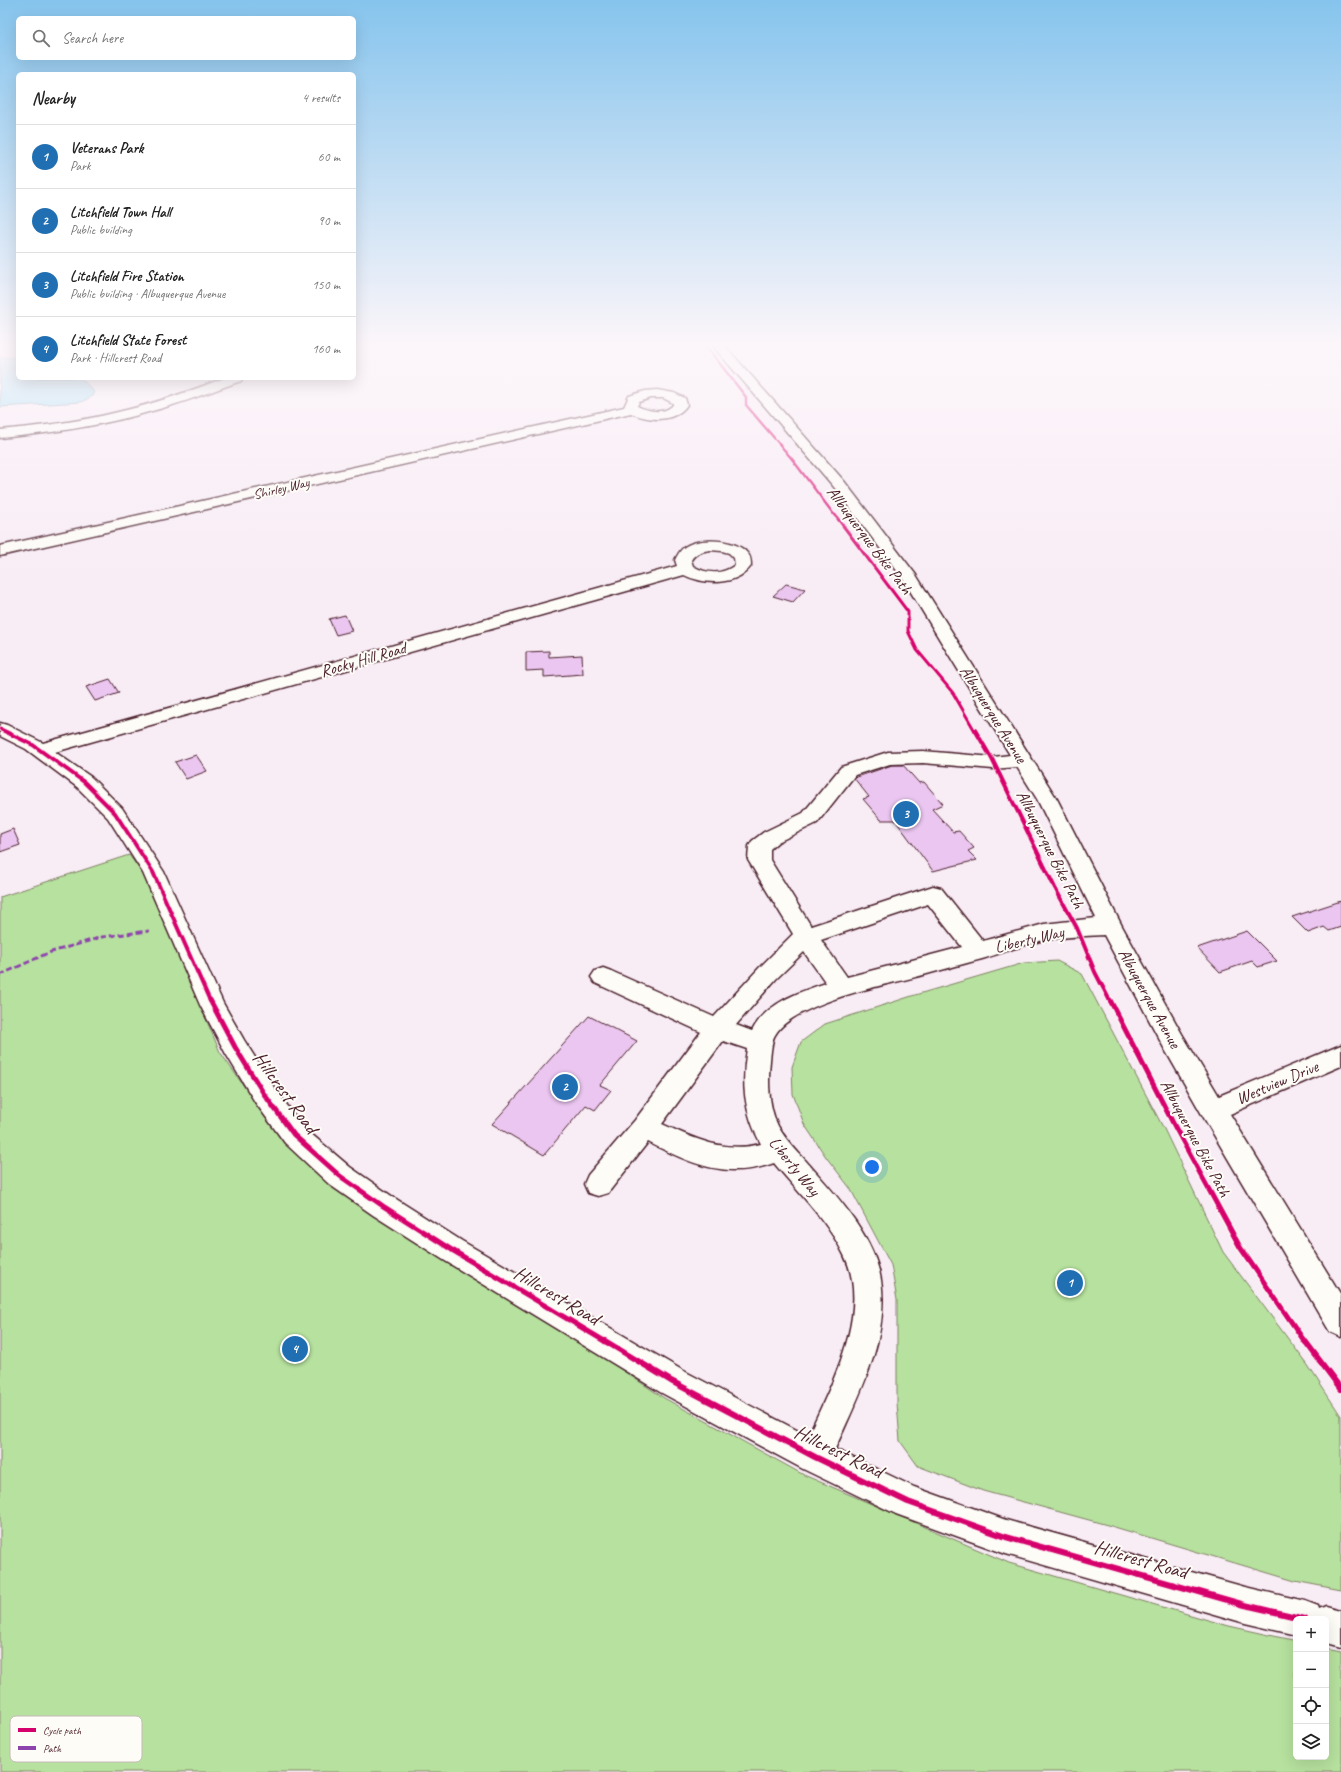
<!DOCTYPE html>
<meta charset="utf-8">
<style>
body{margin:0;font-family:Caveat,sans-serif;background:#f6f6f6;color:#222}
.controls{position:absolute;right:12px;bottom:12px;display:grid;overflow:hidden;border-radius:6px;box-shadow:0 4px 16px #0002}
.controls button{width:36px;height:36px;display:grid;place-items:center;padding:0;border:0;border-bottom:1px solid #e0e0e0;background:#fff;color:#222;font:20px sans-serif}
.you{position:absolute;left:872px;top:1167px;width:14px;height:14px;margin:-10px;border:3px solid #fff;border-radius:50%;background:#1a73e8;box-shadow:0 0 0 6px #1a73e833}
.badge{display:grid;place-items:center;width:26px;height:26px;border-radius:50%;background:#1f6fb2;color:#fff;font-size:13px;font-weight:700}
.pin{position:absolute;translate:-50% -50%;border:2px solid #fff;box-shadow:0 1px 4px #0006}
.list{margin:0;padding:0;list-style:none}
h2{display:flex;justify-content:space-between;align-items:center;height:52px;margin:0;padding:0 16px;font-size:17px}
h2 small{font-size:13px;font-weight:400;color:#767676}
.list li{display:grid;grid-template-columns:26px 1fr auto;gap:12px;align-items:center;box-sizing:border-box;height:64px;padding:0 16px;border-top:1px solid #e0e0e0}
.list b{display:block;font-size:15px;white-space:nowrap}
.list p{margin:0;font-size:13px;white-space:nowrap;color:#767676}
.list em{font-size:13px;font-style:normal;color:#767676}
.icon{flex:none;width:22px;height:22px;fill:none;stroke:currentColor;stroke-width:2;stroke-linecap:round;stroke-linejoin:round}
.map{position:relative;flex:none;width:1341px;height:1772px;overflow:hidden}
.search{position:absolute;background:#fff;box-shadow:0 4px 16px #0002;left:16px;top:16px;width:340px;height:44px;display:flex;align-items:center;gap:10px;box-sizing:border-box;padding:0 14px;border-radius:6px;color:#767676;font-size:15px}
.panel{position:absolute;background:#fff;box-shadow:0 4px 16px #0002;left:16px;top:72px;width:340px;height:308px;border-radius:6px}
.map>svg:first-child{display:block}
.green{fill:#b6e19e;stroke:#808064}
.water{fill:#93dbf5;stroke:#7690a4}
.building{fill:#ebc6f0;stroke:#4a1f2b}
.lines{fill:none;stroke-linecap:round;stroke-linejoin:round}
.minor-casing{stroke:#4a1f2b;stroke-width:3}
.minor{fill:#fdfcf7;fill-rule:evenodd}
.quiet{stroke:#8e44ad;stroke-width:3;stroke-dasharray:6 3;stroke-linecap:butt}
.cycleway-far4-casing{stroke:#fdfcf7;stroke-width:4}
.cycleway-far3-casing{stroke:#fdfcf7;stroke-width:5}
.cycleway-far2-casing{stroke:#fdfcf7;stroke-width:6}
.cycleway-far1-casing{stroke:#fdfcf7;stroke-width:8}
.cycleway-casing{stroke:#fdfcf7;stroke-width:8}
.cycleway-far4{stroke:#d6006c;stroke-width:2.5}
.cycleway-far3{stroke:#d6006c;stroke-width:3}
.cycleway-far2{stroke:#d6006c;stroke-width:4}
.cycleway-far1{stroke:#d6006c;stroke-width:5}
.cycleway{stroke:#d6006c;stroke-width:6}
.labels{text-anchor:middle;stroke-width:4;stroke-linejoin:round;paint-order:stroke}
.far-street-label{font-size:14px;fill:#4a1f2b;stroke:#fdfcf7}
.street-label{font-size:17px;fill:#4a1f2b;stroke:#fdfcf7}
.near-street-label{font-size:20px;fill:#4a1f2b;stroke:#fdfcf7}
.key{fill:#fdfcf7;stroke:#c7baba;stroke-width:1}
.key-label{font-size:11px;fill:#4a1f2b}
</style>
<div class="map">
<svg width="1341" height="1772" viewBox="0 0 1341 1772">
<rect width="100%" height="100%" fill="#f8ecf5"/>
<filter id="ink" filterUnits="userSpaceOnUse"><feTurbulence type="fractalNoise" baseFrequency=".025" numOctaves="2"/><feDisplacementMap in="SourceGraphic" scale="8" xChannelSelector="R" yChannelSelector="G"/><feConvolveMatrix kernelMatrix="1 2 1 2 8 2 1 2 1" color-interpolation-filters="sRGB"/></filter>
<g filter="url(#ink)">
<g class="green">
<path d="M 129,855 L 146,878 L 220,1052 L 255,1102 L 517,1300 L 664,1398 L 804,1475 L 1009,1563 L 1229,1626 L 1296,1641 L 1296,1757 L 1326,1757 L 1326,1648 L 1341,1651 L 1341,1772 L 0,1772 L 0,897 Z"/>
<path d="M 1057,961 L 1082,974 L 1164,1129 L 1223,1252 L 1307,1364 L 1341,1416 L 1341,1590 L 1295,1581 L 1111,1526 L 983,1491 L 918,1466 L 900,1441 L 897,1403 L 897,1300 L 891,1265 L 850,1188 L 826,1157 L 804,1124 L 793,1094 L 792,1067 L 801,1042 L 825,1024 L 915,995 L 1024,963 Z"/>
</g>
<path class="water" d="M 0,357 L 18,358 L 18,378 L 81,378 L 94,392 L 91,397 L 81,402 L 0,407 Z"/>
<g class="building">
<path d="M 786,584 L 805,589 L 793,602 L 773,596 Z"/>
<path d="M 345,615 L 352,631 L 336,635 L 329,619 Z"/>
<path d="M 549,651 L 549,657 L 582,655 L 583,674 L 544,677 L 544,670 L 526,671 L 526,652 Z"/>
<path d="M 110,679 L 119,693 L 95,701 L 86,687 Z"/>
<path d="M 196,755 L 207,771 L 186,779 L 175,762 Z"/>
<path d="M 892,765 L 903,765 L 919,783 L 924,782 L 943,804 L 932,809 L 953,832 L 959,831 L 974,848 L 968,851 L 977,860 L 933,871 L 895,820 L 881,820 L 863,799 L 869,797 L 854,778 Z"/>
<path d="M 13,829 L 20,845 L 0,852 L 0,834 Z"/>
<path d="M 1341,901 L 1341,927 L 1329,931 L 1324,927 L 1308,933 L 1292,917 Z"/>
<path d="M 1247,931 L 1277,961 L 1258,967 L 1252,961 L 1220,972 L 1197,948 Z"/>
<path d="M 589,1016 L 637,1041 L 600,1085 L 611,1090 L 595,1110 L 586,1105 L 544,1155 L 492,1124 Z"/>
</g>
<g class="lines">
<g class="minor-casing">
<g id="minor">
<path d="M 713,346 L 725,346 L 844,481 L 916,575 L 1057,799 L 1122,926 L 1182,1034 L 1219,1096 L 1341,1045 L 1341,1066 L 1230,1114 L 1341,1295 L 1341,1337 L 1330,1332 L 1204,1118 L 1164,1048 L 1104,935 C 1084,936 1064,937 1044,940 C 1022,945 1002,953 982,959 C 963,964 945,969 927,974 C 890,984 850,991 814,1007 C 801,1013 782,1022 775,1035 C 772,1039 772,1046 771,1051 C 768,1076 767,1103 778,1126 C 785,1139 796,1150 806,1161 C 835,1194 874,1235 881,1280 C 890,1339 858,1397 835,1449 L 914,1487 L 1006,1520 L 1245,1587 L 1305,1601 L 1318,1606 L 1319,1609 L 1326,1606 L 1341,1610 L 1341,1646 L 1326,1642 L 1326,1619 L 1296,1619 L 1296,1635 L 1245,1623 L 1006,1554 L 896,1514 L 803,1469 L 660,1392 L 442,1259 L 373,1215 L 330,1185 L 285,1143 L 255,1102 L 226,1054 L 200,1005 L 143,873 L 108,818 L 77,787 L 26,749 L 0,736 L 0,723 L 7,725 L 43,743 L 677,566 L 675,560 C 677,556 679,552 682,549 C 696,536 737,538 748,554 C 751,557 751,562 751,566 C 737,586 704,585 684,575 L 55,752 L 91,777 L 122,808 L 164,872 L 223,1003 L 244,1040 L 273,1086 L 303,1127 L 350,1167 L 393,1197 L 462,1241 L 682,1370 L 808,1436 C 831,1385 872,1311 844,1255 C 827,1220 798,1192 774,1163 C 725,1180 692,1164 648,1142 L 608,1193 L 598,1196 L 588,1193 L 584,1184 L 588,1175 L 635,1120 L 701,1032 L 595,983 L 591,977 L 595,971 L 603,968 L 611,971 L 714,1017 L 760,967 L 793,934 L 748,860 L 749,846 L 752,841 L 764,832 L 803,813 L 841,767 L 888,752 L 923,751 L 993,757 L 1010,755 L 901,576 L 834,487 ZM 710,550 L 722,551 L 729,553 L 734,558 L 735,565 C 722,575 707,574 693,566 L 691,560 C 695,553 702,551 710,550 ZM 923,763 L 993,769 L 1017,767 L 1037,799 L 1096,918 L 1044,924 L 983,941 L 941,888 L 933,886 L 811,926 L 770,860 L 770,849 L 778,842 L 817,823 L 855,775 L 890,764 ZM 928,904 L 962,947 L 847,977 L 821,940 ZM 804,952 L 826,983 C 799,992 766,1003 752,1031 L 736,1025 L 776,979 ZM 723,1041 L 747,1049 C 741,1083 744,1113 761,1144 C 724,1153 695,1139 662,1124 Z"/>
<path d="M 225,378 L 243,378 L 241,381 C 212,391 183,403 152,411 C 102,426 52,433 0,438 L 0,430 C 39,426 79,422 118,412 C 154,404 190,391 225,378 Z"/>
<path d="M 657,390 L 674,393 L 685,398 L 687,405 C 674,423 649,421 631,413 L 0,556 L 0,546 L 624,407 L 629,396 L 645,391 ZM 651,398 L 663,398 L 673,403 L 673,405 C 664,415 648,411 637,406 L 639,402 Z"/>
</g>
</g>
<use href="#minor" class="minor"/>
<path class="quiet" d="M 0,975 L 48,953 L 102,937 L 149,931"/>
<g class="cycleway-far4-casing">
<path id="cycleway-far4" d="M 706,346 L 746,397 L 746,405 L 792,459 L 835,516"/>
</g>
<g class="cycleway-far3-casing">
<g id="cycleway-far3">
<path d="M 835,515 L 908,612 L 908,631 L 917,650 L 953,693 L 975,731"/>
<path d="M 0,729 L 4,731"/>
</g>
</g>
<g class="cycleway-far2-casing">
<g id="cycleway-far2">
<path d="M 2,730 L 33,745 L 84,782 L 115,813 L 153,872 L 210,1001"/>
<path d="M 975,730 L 992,759 L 1055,888 L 1077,928 L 1095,972 L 1110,1001"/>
</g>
</g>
<g class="cycleway-far1-casing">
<g id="cycleway-far1">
<path d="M 210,1000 L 235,1047 L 264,1094 L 294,1135 L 340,1176 L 383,1206 L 452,1250 L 606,1342"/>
<path d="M 1110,1000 L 1175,1127 L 1240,1247 L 1305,1342"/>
</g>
</g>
<g class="cycleway-casing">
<g id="cycleway">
<path d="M 605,1341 L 671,1381 L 815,1457 L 908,1502 L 1006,1537 L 1245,1605 L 1305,1619"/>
<path d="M 1305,1341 L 1341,1389"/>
</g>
</g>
<use href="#cycleway-far4" class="cycleway-far4"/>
<use href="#cycleway-far3" class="cycleway-far3"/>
<use href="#cycleway-far2" class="cycleway-far2"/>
<use href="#cycleway-far1" class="cycleway-far1"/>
<use href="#cycleway" class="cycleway"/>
</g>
</g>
<linearGradient id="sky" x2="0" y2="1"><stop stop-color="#86c4ed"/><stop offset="0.58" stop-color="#fcf6fa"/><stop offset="1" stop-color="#fcf6fa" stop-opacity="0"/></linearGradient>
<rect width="1341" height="594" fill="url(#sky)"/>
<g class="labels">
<g class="far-street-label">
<text transform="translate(281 488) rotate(-13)" y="5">Shirley Way</text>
</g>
<g class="street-label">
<text transform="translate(870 540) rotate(53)" y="6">Allbuquerque Bike Path</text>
<text transform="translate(363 659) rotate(-16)" y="6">Rocky Hill Road</text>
<text transform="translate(994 714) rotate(58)" y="6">Albuquerque Avenue</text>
<text transform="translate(1051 849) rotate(63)" y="6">Allbuquerque Bike Path</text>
<text transform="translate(1029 939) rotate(-13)" y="6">Liberty Way</text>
<text transform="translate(1150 998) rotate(61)" y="6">Albuquerque Avenue</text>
<text transform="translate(1277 1082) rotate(-23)" y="6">Westview Drive</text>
<text transform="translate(1196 1138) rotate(62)" y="6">Allbuquerque Bike Path</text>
<text transform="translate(795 1166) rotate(51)" y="6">Liberty Way</text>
</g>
<g class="near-street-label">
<text transform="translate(286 1092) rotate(54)" y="7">Hillcrest Road</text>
<text transform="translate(557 1295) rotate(31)" y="7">Hillcrest Road</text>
<text transform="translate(839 1451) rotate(26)" y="7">Hillcrest Road</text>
<text transform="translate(1141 1559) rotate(16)" y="7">Hillcrest Road</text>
</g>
</g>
<rect x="10" y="1716" width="132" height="46" rx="6" class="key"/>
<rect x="18" y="1728" width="18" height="4" fill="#d6006c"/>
<rect x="18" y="1746" width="18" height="4" fill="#8e44ad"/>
<g class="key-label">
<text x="43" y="1734">Cycle path</text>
<text x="43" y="1752">Path</text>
</g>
</svg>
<div class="controls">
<button>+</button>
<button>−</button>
<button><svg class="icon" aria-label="locate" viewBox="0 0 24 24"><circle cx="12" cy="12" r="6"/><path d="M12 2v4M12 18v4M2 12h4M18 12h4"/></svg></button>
<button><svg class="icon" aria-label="layers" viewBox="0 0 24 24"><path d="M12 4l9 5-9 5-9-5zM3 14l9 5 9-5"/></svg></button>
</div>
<div class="you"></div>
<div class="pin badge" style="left:1070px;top:1283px">1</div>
<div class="pin badge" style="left:565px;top:1087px">2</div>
<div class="pin badge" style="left:906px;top:814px">3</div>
<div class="pin badge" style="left:295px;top:1349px">4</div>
<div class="search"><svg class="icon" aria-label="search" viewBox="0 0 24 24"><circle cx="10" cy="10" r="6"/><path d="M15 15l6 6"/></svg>Search here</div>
<section class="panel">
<h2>Nearby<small>4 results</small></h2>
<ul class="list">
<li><span class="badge">1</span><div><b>Veterans Park</b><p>Park</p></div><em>60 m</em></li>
<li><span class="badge">2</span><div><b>Litchfield Town Hall</b><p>Public building</p></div><em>90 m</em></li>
<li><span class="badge">3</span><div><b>Litchfield Fire Station</b><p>Public building · Albuquerque Avenue</p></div><em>150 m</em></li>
<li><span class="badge">4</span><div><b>Litchfield State Forest</b><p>Park · Hillcrest Road</p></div><em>160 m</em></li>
</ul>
</section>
</div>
